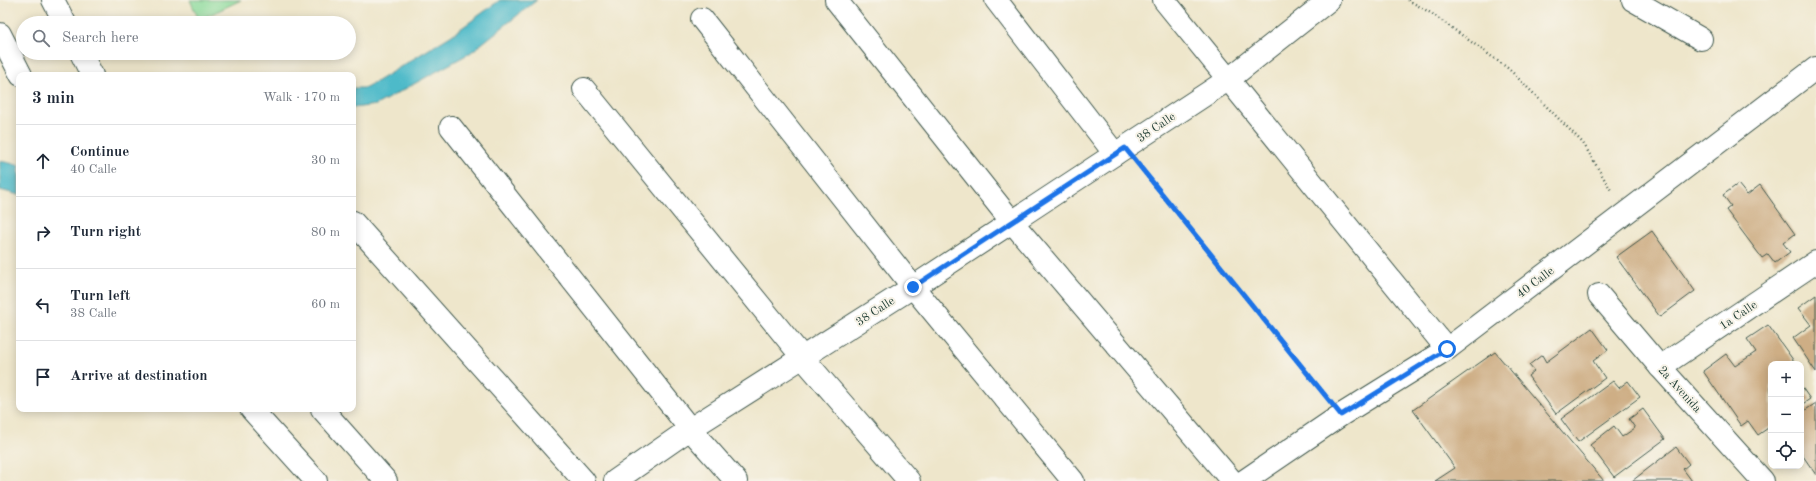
<!DOCTYPE html>
<meta charset="utf-8">
<style>
body{margin:0;font-family:"Old Standard TT",serif;background:#f6f6f7;color:#1f2937}
.controls{position:absolute;right:12px;bottom:12px;display:grid;overflow:hidden;border-radius:8px;box-shadow:0 2px 10px #0003}
.controls button{width:36px;height:36px;display:grid;place-items:center;padding:0;border:0;border-bottom:1px solid #e0e1e3;background:#fff;color:#1f2937;font:20px sans-serif}
.stop{position:absolute;width:12px;height:12px;margin:-9px;border:3px solid #1a73e8;border-radius:50%;background:#fff}
.stop.end{background:#1a73e8;border-color:#fff;box-shadow:0 1px 4px #0008}
.list{margin:0;padding:0;list-style:none}
h2{display:flex;justify-content:space-between;align-items:center;height:52px;margin:0;padding:0 16px;font-size:17px}
h2 small{font-size:13px;font-weight:400;color:#747a83}
.list li{display:grid;grid-template-columns:26px 1fr auto;gap:12px;align-items:center;box-sizing:border-box;height:72px;padding:0 16px;border-top:1px solid #e0e1e3}
.list b{display:block;font-size:15px;white-space:nowrap}
.list p{margin:0;font-size:13px;white-space:nowrap;color:#747a83}
.list em{font-size:13px;font-style:normal;color:#747a83}
.icon{flex:none;width:22px;height:22px;fill:none;stroke:currentColor;stroke-width:2;stroke-linecap:round;stroke-linejoin:round}
.map{position:relative;flex:none;width:1816px;height:481px;overflow:hidden}
.search{position:absolute;background:#fff;box-shadow:0 2px 10px #0003;left:16px;top:16px;width:340px;height:44px;display:flex;align-items:center;gap:10px;box-sizing:border-box;padding:0 14px;border-radius:22px;color:#747a83;font-size:15px}
.panel{position:absolute;background:#fff;box-shadow:0 2px 10px #0003;left:16px;top:72px;width:340px;height:340px;border-radius:8px}
.map>svg:first-child{display:block}
.green{fill:#89da9a;stroke:#548c67}
.water{fill:#4ebac9;stroke:#367c7e}
.building{fill:#ceae85}
.lines{fill:none;stroke-linecap:round;stroke-linejoin:round}
.minor-casing{stroke:#3e564b;stroke-width:24}
.tertiary-casing{stroke:#3e564b;stroke-width:24}
.path{stroke:#3e564b;stroke-width:2.5;stroke-dasharray:1 3;stroke-linecap:butt}
.minor{stroke:#fff;stroke-width:22}
.tertiary{stroke:#fff;stroke-width:22}
.route{stroke:#1a73e8;stroke-width:5}
.labels{text-anchor:middle;stroke-width:4;stroke-linejoin:round;paint-order:stroke}
.street-label{font-size:12px;fill:#1f3d34;stroke:#f7f3e8}
</style>
<div class="map">
<svg width="1816" height="481" viewBox="0 0 1816 481">
<rect width="100%" height="100%" fill="#f7f3e8"/>
<filter id="ink" filterUnits="userSpaceOnUse"><feTurbulence type="fractalNoise" baseFrequency=".025" numOctaves="2"/><feDisplacementMap in="SourceGraphic" scale="8" xChannelSelector="R" yChannelSelector="G"/><feConvolveMatrix kernelMatrix="1 2 1 2 8 2 1 2 1" color-interpolation-filters="sRGB"/></filter>
<filter id="wash" filterUnits="userSpaceOnUse"><feTurbulence type="fractalNoise" baseFrequency=".012" numOctaves="4" result="noise"/><feDisplacementMap in="SourceGraphic" scale="16" xChannelSelector="R" yChannelSelector="G"/><feGaussianBlur stdDeviation="0.9" result="paint"/><feColorMatrix in="noise" values="0 0 0 0 0 0 0 0 0 0 0 0 0 0 0 0 0 1.4 0 .05"/><feComposite in="paint" operator="in"/></filter>
<g filter="url(#wash)">
<rect width="100%" height="100%" fill="#eee6cb"/>
<path class="green" d="M 190,0 L 241,0 L 199,20 Z"/>
<g class="water">
<path d="M 500,0 L 537,0 L 470,53 L 376,105 L 353,108 L 353,88 L 366,88 L 452,35 Z"/>
<path d="M 0,161 L 19,165 L 19,195 L 0,190 Z"/>
</g>
<g id="blocks">
<g class="building">
<path d="M 1738,184 L 1747,195 L 1760,185 L 1795,234 L 1783,243 L 1790,252 L 1775,263 L 1768,254 L 1762,258 L 1726,210 L 1731,206 L 1723,195 Z"/>
<path d="M 1652,231 L 1695,291 L 1660,317 L 1616,257 Z"/>
<path d="M 1816,295 L 1816,372 L 1793,338 L 1811,325 L 1798,308 Z"/>
<path d="M 1768,325 L 1796,364 L 1771,364 L 1771,426 L 1758,435 L 1748,421 L 1741,426 L 1703,371 L 1726,354 L 1735,366 L 1756,352 L 1747,339 Z"/>
<path d="M 1592,328 L 1608,350 L 1593,361 L 1605,378 L 1556,414 L 1528,376 L 1534,371 L 1529,365 L 1542,355 L 1546,362 Z"/>
<path d="M 1495,352 L 1604,481 L 1435,481 L 1455,468 L 1413,410 Z"/>
<path d="M 1613,381 L 1619,388 L 1628,381 L 1640,397 L 1578,442 L 1561,419 Z"/>
<path d="M 1801,386 L 1810,399 L 1801,405 Z"/>
<path d="M 1816,403 L 1816,475 L 1801,453 L 1801,413 Z"/>
<path d="M 1643,409 L 1665,439 L 1614,477 L 1590,445 L 1614,426 L 1622,437 L 1635,428 L 1629,419 Z"/>
<path d="M 1676,447 L 1689,464 L 1683,469 L 1692,481 L 1632,481 Z"/>
</g>
</g>
</g>
<g filter="url(#ink)">
<use href="#blocks" fill-opacity="0" stroke="#3e564b" stroke-width="1"/>
<g class="lines">
<g class="minor-casing">
<g id="minor">
<path d="M 836,0 L 1012,222 L 1232,481"/>
<path d="M 996,0 L 1115,154"/>
<path d="M 1164,0 L 1447,349"/>
<path d="M 1633,0 L 1701,39"/>
<path d="M 702,19 L 913,287 L 1073,481"/>
<path d="M 584,89 L 803,358 L 909,481"/>
<path d="M 451,127 L 690,429 L 736,481"/>
<path d="M 353,222 L 584,481"/>
<path d="M 1599,295 L 1660,367 L 1763,481"/>
<path d="M 1660,367 L 1816,262"/>
<path d="M 615,481 L 690,429 L 913,287 L 1229,79 L 1329,0"/>
<path d="M 1244,481 L 1341,415 L 1447,349 L 1816,68"/>
</g>
</g>
<g class="tertiary-casing">
<g id="tertiary">
<path d="M 53,0 L 65,23"/>
<path d="M 0,34 L 21,75"/>
<path d="M 81,53 L 92,75"/>
<path d="M 251,409 L 316,481"/>
<path d="M 322,409 L 386,481"/>
</g>
</g>
<g class="path">
<path d="M 1408,0 L 1431,13 L 1509,69 L 1583,143 L 1612,192"/>
<path d="M 1140,167 L 1325,395"/>
</g>
<use href="#minor" class="minor"/>
<use href="#tertiary" class="tertiary"/>
</g>
</g>
<g class="lines" filter="url(#ink)">
<path class="route" d="M 913,287 L 1125,148 L 1341,415 L 1447,349"/>
</g>
<g class="labels">
<g class="street-label">
<text transform="translate(1156 127) rotate(-34)" y="4">38 Calle</text>
<text transform="translate(1535 282) rotate(-37)" y="4">40 Calle</text>
<text transform="translate(875 311) rotate(-33)" y="4">38 Calle</text>
<text transform="translate(1738 315) rotate(-34)" y="4">1a Calle</text>
<text transform="translate(1680 389) rotate(48)" y="4">2a Avenida</text>
</g>
</g>
</svg>
<div class="controls">
<button>+</button>
<button>−</button>
<button><svg class="icon" aria-label="locate" viewBox="0 0 24 24"><circle cx="12" cy="12" r="6"/><path d="M12 2v4M12 18v4M2 12h4M18 12h4"/></svg></button>
</div>
<div class="stop" style="left:1447px;top:349px"></div>
<div class="stop end" style="left:913px;top:287px"></div>
<div class="search"><svg class="icon" aria-label="search" viewBox="0 0 24 24"><circle cx="10" cy="10" r="6"/><path d="M15 15l6 6"/></svg>Search here</div>
<section class="panel">
<h2>3 min<small>Walk · 170 m</small></h2>
<ul class="list">
<li><svg class="icon" aria-label="ahead" viewBox="0 0 24 24"><path d="M12 20V5M6 11l6-6 6 6"/></svg><div><b>Continue</b><p>40 Calle</p></div><em>30 m</em></li>
<li><svg class="icon" aria-label="right" viewBox="0 0 24 24"><path d="M7 20v-9h11M14 6l5 5-5 5"/></svg><div><b>Turn right</b></div><em>80 m</em></li>
<li><svg class="icon" aria-label="left" viewBox="0 0 24 24"><path d="M17 20v-9H6M10 6l-5 5 5 5"/></svg><div><b>Turn left</b><p>38 Calle</p></div><em>60 m</em></li>
<li><svg class="icon" aria-label="arrive" viewBox="0 0 24 24"><path d="M6 21V4h12l-3 4 3 4H6"/></svg><div><b>Arrive at destination</b></div></li>
</ul>
</section>
</div>
